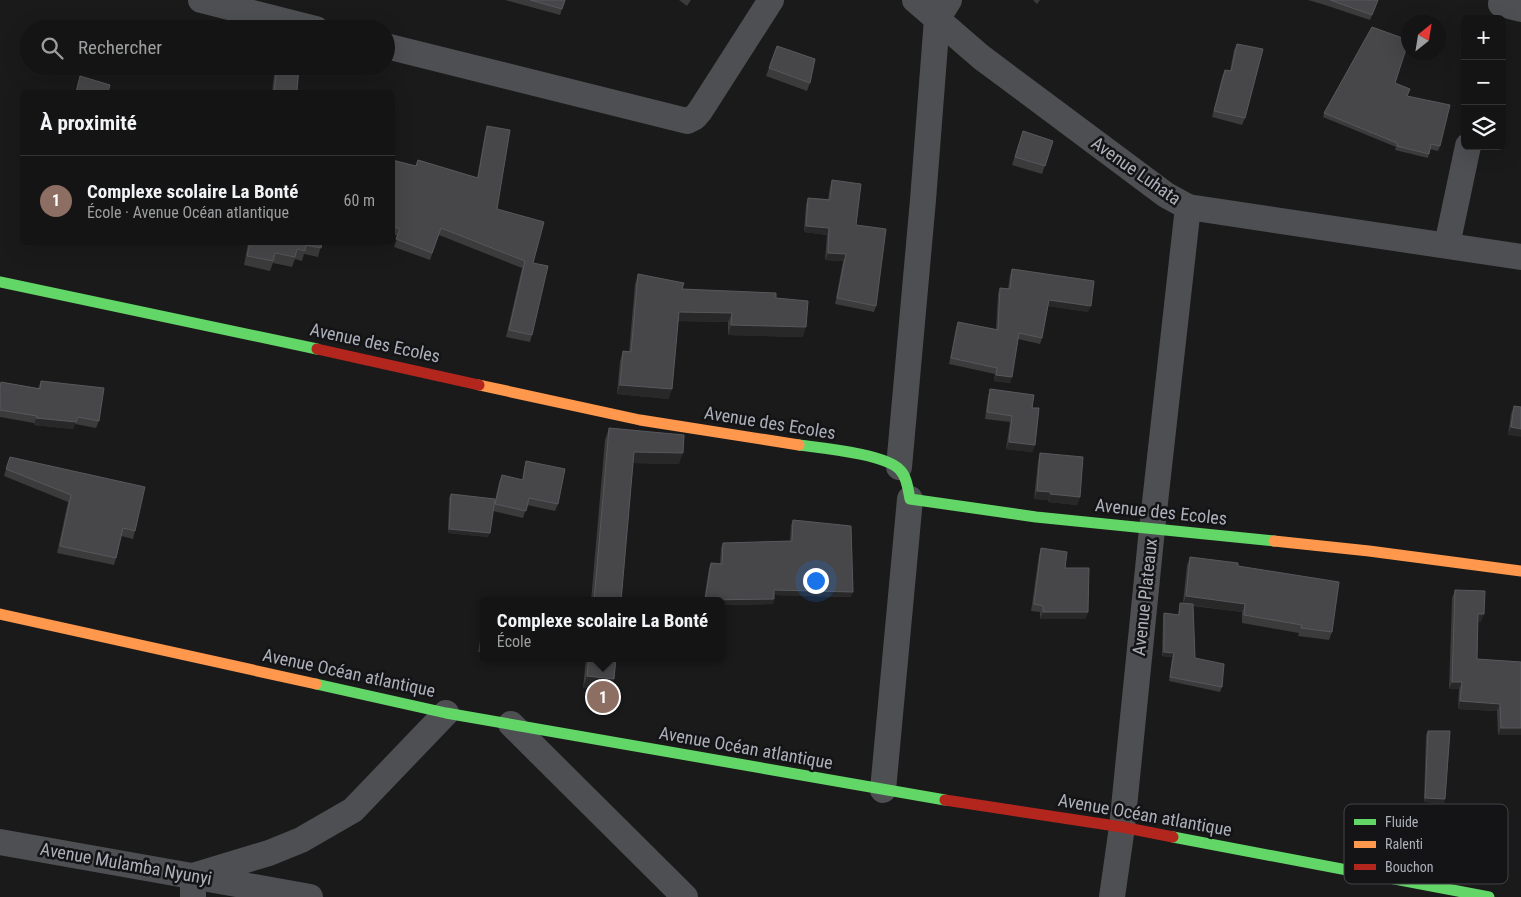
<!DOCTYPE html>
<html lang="fr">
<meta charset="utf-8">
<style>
body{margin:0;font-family:"Roboto Condensed",sans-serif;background:#1d1d1d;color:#f1f3f6}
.controls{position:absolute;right:15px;top:15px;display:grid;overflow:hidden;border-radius:8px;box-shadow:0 5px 20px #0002}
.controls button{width:45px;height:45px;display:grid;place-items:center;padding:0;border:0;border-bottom:1px solid #333334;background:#141414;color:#f1f3f6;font:25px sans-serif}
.compass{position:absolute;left:1401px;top:15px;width:45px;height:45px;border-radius:50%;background:#141414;box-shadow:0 5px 20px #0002;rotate:30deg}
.you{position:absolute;left:815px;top:580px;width:18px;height:18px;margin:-12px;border:4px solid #fff;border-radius:50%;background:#1a73e8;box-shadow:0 0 0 8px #1a73e833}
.badge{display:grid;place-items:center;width:32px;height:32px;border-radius:50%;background:#1a73e8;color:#fff;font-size:16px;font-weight:700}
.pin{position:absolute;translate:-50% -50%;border:2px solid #fff;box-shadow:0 1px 5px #0006}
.popup{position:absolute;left:480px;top:597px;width:245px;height:65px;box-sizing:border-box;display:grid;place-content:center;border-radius:8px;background:#141414;filter:drop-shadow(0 1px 4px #0005);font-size:16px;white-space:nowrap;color:#9d9ea0}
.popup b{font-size:19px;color:#f1f3f6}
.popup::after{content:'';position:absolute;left:50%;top:100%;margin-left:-10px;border:10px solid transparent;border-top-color:#141414}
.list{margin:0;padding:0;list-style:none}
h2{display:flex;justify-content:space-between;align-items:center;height:65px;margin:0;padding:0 20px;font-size:21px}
h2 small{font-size:16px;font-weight:400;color:#9d9ea0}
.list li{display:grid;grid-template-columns:32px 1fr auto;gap:15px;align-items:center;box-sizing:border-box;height:90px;padding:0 20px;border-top:1px solid #333334}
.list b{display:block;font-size:19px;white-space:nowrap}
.list p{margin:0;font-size:16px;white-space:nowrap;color:#9d9ea0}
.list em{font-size:16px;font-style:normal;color:#9d9ea0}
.icon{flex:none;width:28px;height:28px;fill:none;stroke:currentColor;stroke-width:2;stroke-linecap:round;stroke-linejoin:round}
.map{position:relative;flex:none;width:1521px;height:897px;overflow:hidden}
.search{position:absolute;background:#141414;box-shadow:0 5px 20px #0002;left:20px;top:20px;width:375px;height:55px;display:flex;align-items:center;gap:12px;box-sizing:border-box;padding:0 18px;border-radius:28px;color:#9d9ea0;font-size:19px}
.panel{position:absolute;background:#141414;box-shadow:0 5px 20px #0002;left:20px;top:90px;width:375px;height:155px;border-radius:8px}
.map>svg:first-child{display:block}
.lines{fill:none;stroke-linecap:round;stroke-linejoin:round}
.street{stroke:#4e4f53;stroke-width:26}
.fast{stroke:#63d668;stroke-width:11}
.slow{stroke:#ff974d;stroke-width:11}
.jam{stroke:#b3261e;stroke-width:11}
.wall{fill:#3b3b3c}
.shaded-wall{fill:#282829}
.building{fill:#47474a;stroke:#57585c}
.labels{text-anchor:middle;stroke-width:5;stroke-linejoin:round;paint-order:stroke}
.street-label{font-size:18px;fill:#acb0ba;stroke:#141416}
.key{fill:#141416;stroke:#424347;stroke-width:1}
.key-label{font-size:14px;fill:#acb0ba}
</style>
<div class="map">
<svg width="1521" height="897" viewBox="0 0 1521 897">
<rect width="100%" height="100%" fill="#1a1a1a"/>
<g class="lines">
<g class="street">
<path d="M 201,0 L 316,29"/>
<path d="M 915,0 L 981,57 L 1166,195 L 1188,207 L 1521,257"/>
<path d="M 1501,4 L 1521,9"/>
<path d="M 386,46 L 687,121 L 695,117 L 700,111 L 771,0"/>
<path d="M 1447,245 L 1468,146"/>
<path d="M 899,467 L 923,200 L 937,19 L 949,0"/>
<path d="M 511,724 L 685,897"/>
<path d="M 883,790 L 910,499"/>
<path d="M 0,842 L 310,897"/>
<path d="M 193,897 L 193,876 L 269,853 L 301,840 L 353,810 L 446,713"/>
<path d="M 1112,897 L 1122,827 L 1152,529 L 1188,207"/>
</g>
<g class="fast">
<path d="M 0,282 L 317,349"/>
<path d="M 799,445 C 821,448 886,454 900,470 C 907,477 908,489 910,499 L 1036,517 L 1274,541"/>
<path d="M 316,684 L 446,713 L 945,800"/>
<path d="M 1173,837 L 1489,897"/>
</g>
<g class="slow">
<path d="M 479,385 L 640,420 L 799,445"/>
<path d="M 1274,541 L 1369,551 L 1521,571"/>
<path d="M 0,614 L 316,684"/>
</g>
<g class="jam">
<path d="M 317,349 L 479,385"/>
<path d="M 945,800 L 1122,827 L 1173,837"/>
</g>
</g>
<g class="wall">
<path d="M 505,0 L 565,0 L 560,15 Z"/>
<path d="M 679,0 L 691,0 L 687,6 Z"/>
<path d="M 1033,0 L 1040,0 L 1037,4 Z"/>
<path d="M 1308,0 L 1378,0 L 1370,20 L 1325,5 Z"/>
<path d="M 1237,44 L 1245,118 L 1242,125 L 1212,117 L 1222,77 L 1225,70 L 1230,71 L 1234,50 Z"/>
<path d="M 777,46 L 810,83 L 807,91 L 766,76 Z"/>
<path d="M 275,66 L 299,66 L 297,92 L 272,92 Z"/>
<path d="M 1395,83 L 1407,96 L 1440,146 L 1438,151 L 1430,149 L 1428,158 L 1395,150 L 1396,147 L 1323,117 L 1324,113 Z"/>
<path d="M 487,126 L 497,209 L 533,263 L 532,335 L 530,342 L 506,337 L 522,268 L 439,235 L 430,260 L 394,247 L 398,236 L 392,234 L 392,160 L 416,166 L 418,160 L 477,178 L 485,133 Z"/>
<path d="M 1023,131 L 1053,141 L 1042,174 L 1012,165 Z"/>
<path d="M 832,180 L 856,225 L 876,306 L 874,312 L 835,304 L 843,261 L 825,260 L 827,235 L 804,232 L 806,204 L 808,198 L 828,199 L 830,187 Z"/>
<path d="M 244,242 L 322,242 L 318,257 L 304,254 L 302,261 L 295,259 L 292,267 L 273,263 L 270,271 L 244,265 L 248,243 Z"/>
<path d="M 1012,269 L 1088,312 L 1048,306 L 1042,338 L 1040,344 L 1018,339 L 1010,383 L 994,381 L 995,374 L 949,364 L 956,328 L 958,322 L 996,329 L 998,294 L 1000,288 L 1008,289 L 1010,275 Z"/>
<path d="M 638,274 L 682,289 L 776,298 L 803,337 L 728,335 L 728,322 L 678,321 L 669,399 L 617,394 L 620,361 L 623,351 L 629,352 L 635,284 Z"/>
<path d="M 41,381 L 99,421 L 96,428 L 75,424 L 73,429 L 34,425 L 34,423 L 0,417 L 0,384 L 1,382 L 38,388 Z"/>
<path d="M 990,389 L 1032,408 L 1035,445 L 1032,452 L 1006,449 L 1010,422 L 985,419 L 988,396 Z"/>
<path d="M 1514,406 L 1521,407 L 1508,435 L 1511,414 Z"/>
<path d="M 609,428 L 679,464 L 633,463 L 621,601 L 591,601 L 605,440 Z"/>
<path d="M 1040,453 L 1080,497 L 1077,505 L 1048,502 L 1048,500 L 1034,499 L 1038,461 Z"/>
<path d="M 10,457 L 135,531 L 133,539 L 121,536 L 116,558 L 114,565 L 57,553 L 68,502 L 4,476 Z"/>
<path d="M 526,461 L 558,504 L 555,511 L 527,505 L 523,518 L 493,511 L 488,537 L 448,533 L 449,498 L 451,494 L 494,505 L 499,482 L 502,475 L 522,480 L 524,468 Z"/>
<path d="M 793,520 L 851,597 L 774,595 L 773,604 L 722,605 L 722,601 L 704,601 L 709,568 L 711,563 L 720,564 L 721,548 L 723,543 L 790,541 L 791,525 Z"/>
<path d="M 1041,548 L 1088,612 L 1085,619 L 1040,619 L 1040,612 L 1031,611 L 1039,555 Z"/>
<path d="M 1190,557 L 1238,566 L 1332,632 L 1329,640 L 1298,636 L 1299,633 L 1242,623 L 1242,612 L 1193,606 L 1195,658 L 1222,687 L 1220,692 L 1169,681 L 1172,657 L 1162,656 L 1163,618 L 1164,613 L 1178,615 L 1180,603 L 1183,603 L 1187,565 Z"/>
<path d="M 1455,590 L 1481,622 L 1478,621 L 1477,659 L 1521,662 L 1521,735 L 1498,735 L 1497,711 L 1458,709 L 1459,689 L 1449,689 L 1452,598 Z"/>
<path d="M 484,616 L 484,653 L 478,652 Z"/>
<path d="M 586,658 L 616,658 L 610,690 L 583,688 Z"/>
<path d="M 1428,731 L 1444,803 L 1424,802 L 1426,735 Z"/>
</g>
<g class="shaded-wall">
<path d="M 806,226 L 829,228 L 827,235 L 804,232 Z"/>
<path d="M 828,253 L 846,254 L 843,261 L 825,260 Z"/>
<path d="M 1049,300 L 1091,306 L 1088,312 L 1047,306 Z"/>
<path d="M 679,312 L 732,313 L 728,322 L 676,321 Z"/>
<path d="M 731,325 L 806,327 L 803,337 L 728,335 Z"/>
<path d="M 996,375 L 1012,377 L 1010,383 L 994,381 Z"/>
<path d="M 620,385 L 672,389 L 669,399 L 617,394 Z"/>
<path d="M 78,417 L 73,429 L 34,425 L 36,418 Z"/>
<path d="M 1511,427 L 1521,429 L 1521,437 L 1508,435 Z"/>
<path d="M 1009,442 L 1035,445 L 1032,452 L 1006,449 Z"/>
<path d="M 634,452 L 683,453 L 679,464 L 630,463 Z"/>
<path d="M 1037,491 L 1051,492 L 1048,500 L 1034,499 Z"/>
<path d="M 1050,494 L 1080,497 L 1077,505 L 1048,502 Z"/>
<path d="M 449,529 L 490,533 L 488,537 L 448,533 Z"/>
<path d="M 774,590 L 853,592 L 851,597 L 772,595 Z"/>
<path d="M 1186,596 L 1245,604 L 1242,612 L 1183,604 Z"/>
<path d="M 774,599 L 773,604 L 722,605 L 722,601 L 705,601 L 705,600 Z"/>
<path d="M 1043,612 L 1088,612 L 1085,619 L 1040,619 Z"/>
<path d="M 1478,614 L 1484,614 L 1481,622 L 1475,621 Z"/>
<path d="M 1164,652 L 1174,653 L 1172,657 L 1162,656 Z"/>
<path d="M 587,676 L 614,679 L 610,690 L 583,688 Z"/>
<path d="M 1452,682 L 1462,682 L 1459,689 L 1449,689 Z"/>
<path d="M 1460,701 L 1500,704 L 1497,711 L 1458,709 Z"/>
<path d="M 1501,728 L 1521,728 L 1521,735 L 1498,735 Z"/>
<path d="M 1425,798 L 1445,799 L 1444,803 L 1424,802 Z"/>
</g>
<g class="building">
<path d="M 530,0 L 565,0 L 562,9 Z"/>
<path d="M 1330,0 L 1378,0 L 1372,15 Z"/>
<path d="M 1372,27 L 1408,40 L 1408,43 L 1395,83 L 1410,89 L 1407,96 L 1450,105 L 1440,146 L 1431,144 L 1429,154 L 1397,146 L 1397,143 L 1324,113 Z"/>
<path d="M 1237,44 L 1263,49 L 1245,118 L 1214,111 L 1225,70 L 1231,71 Z"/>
<path d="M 777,46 L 815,59 L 810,83 L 769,68 Z"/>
<path d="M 277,66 L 299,66 L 297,92 L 274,92 Z"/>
<path d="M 80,76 L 110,85 L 108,92 L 76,92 Z"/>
<path d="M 487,126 L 510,130 L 497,209 L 544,222 L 533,263 L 548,266 L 532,335 L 509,330 L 525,261 L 441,228 L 432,253 L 396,239 L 400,229 L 392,226 L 392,160 L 416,166 L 418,160 L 478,178 Z"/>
<path d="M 1023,131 L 1053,141 L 1045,166 L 1015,157 Z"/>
<path d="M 832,180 L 861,184 L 856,225 L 886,229 L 876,306 L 837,298 L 846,254 L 828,253 L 829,228 L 806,226 L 808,198 L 830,200 Z"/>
<path d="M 250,242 L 322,242 L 321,248 L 306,245 L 305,251 L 297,249 L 295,257 L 275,253 L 273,261 L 247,256 Z"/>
<path d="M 1012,269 L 1094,281 L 1091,306 L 1049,300 L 1042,338 L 1019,333 L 1012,377 L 996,375 L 997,368 L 951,358 L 958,322 L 998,330 L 1000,288 L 1010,289 Z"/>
<path d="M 638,274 L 684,283 L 682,289 L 776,293 L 776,298 L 808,301 L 806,327 L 731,325 L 732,313 L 679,312 L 672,389 L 620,385 L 623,351 L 631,352 Z"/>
<path d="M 41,381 L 104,388 L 99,421 L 78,417 L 76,422 L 36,418 L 37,416 L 0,410 L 0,387 L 1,382 L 40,389 Z"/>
<path d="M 990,389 L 1034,395 L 1032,408 L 1039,408 L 1035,445 L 1009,442 L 1012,416 L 987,412 Z"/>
<path d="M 1514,406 L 1521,407 L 1521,429 L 1511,427 Z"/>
<path d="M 609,428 L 684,435 L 683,453 L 634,452 L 621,601 L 594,601 Z"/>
<path d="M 1040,453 L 1083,457 L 1080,497 L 1050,494 L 1051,492 L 1037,491 Z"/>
<path d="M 10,457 L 145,487 L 135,531 L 123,528 L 116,558 L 60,546 L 71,495 L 6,469 Z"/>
<path d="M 526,461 L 565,469 L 558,504 L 529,498 L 526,511 L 495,504 L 502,475 L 523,480 Z"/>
<path d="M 451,494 L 495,499 L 490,533 L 449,529 Z"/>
<path d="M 793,520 L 851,526 L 853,592 L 774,590 L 774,599 L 705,600 L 711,563 L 722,564 L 723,543 L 792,541 Z"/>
<path d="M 1041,548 L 1067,552 L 1065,568 L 1089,568 L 1088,612 L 1043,612 L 1043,606 L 1034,604 Z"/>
<path d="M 1190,557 L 1238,563 L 1238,566 L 1339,582 L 1332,632 L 1301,628 L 1302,625 L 1244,615 L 1245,604 L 1186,596 Z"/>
<path d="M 1455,590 L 1485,591 L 1484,614 L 1478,614 L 1477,659 L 1521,662 L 1521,728 L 1501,728 L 1500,704 L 1460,701 L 1462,682 L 1452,682 Z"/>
<path d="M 1180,603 L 1193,604 L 1195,658 L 1224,664 L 1222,687 L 1170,677 L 1174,653 L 1164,652 L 1164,613 L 1179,615 Z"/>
<path d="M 484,624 L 484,644 L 481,644 Z"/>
<path d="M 589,658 L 616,658 L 614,679 L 587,676 Z"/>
<path d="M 1428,731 L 1450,731 L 1445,799 L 1425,798 Z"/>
</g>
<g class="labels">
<g class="street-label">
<text transform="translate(1136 171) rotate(35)" y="6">Avenue Luhata</text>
<text transform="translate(375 343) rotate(12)" y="6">Avenue des Ecoles</text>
<text transform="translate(770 423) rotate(9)" y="6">Avenue des Ecoles</text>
<text transform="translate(1161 512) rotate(6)" y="6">Avenue des Ecoles</text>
<text transform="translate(1145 597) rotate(-84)" y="6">Avenue Plateaux</text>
<text transform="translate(349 673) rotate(12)" y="6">Avenue Océan atlantique</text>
<text transform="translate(746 748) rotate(10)" y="6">Avenue Océan atlantique</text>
<text transform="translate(1145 815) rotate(10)" y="6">Avenue Océan atlantique</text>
<text transform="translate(126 864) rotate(10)" y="6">Avenue Mulamba Nyunyi</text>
</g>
</g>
<rect x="1344" y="804" width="164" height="80" rx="8" class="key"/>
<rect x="1354" y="819" width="22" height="6" fill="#63d668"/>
<rect x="1354" y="841" width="22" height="7" fill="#ff974d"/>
<rect x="1354" y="864" width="22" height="6" fill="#b3261e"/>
<g class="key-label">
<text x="1385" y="827">Fluide</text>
<text x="1385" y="849">Ralenti</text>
<text x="1385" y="872">Bouchon</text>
</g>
</svg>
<div class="controls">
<button>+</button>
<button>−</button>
<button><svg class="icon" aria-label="layers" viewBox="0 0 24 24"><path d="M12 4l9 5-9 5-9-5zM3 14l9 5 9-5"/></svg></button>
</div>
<svg class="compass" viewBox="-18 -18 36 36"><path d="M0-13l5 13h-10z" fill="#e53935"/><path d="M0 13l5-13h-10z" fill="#9d9ea0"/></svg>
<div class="you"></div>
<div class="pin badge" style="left:603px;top:697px;background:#8d6e63">1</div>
<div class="popup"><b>Complexe scolaire La Bonté</b>École</div>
<div class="search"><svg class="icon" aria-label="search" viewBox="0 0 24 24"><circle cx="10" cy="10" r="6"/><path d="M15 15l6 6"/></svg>Rechercher</div>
<section class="panel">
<h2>À proximité<small></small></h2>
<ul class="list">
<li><span class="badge" style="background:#8d6e63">1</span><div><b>Complexe scolaire La Bonté</b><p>École · Avenue Océan atlantique</p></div><em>60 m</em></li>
</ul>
</section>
</div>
